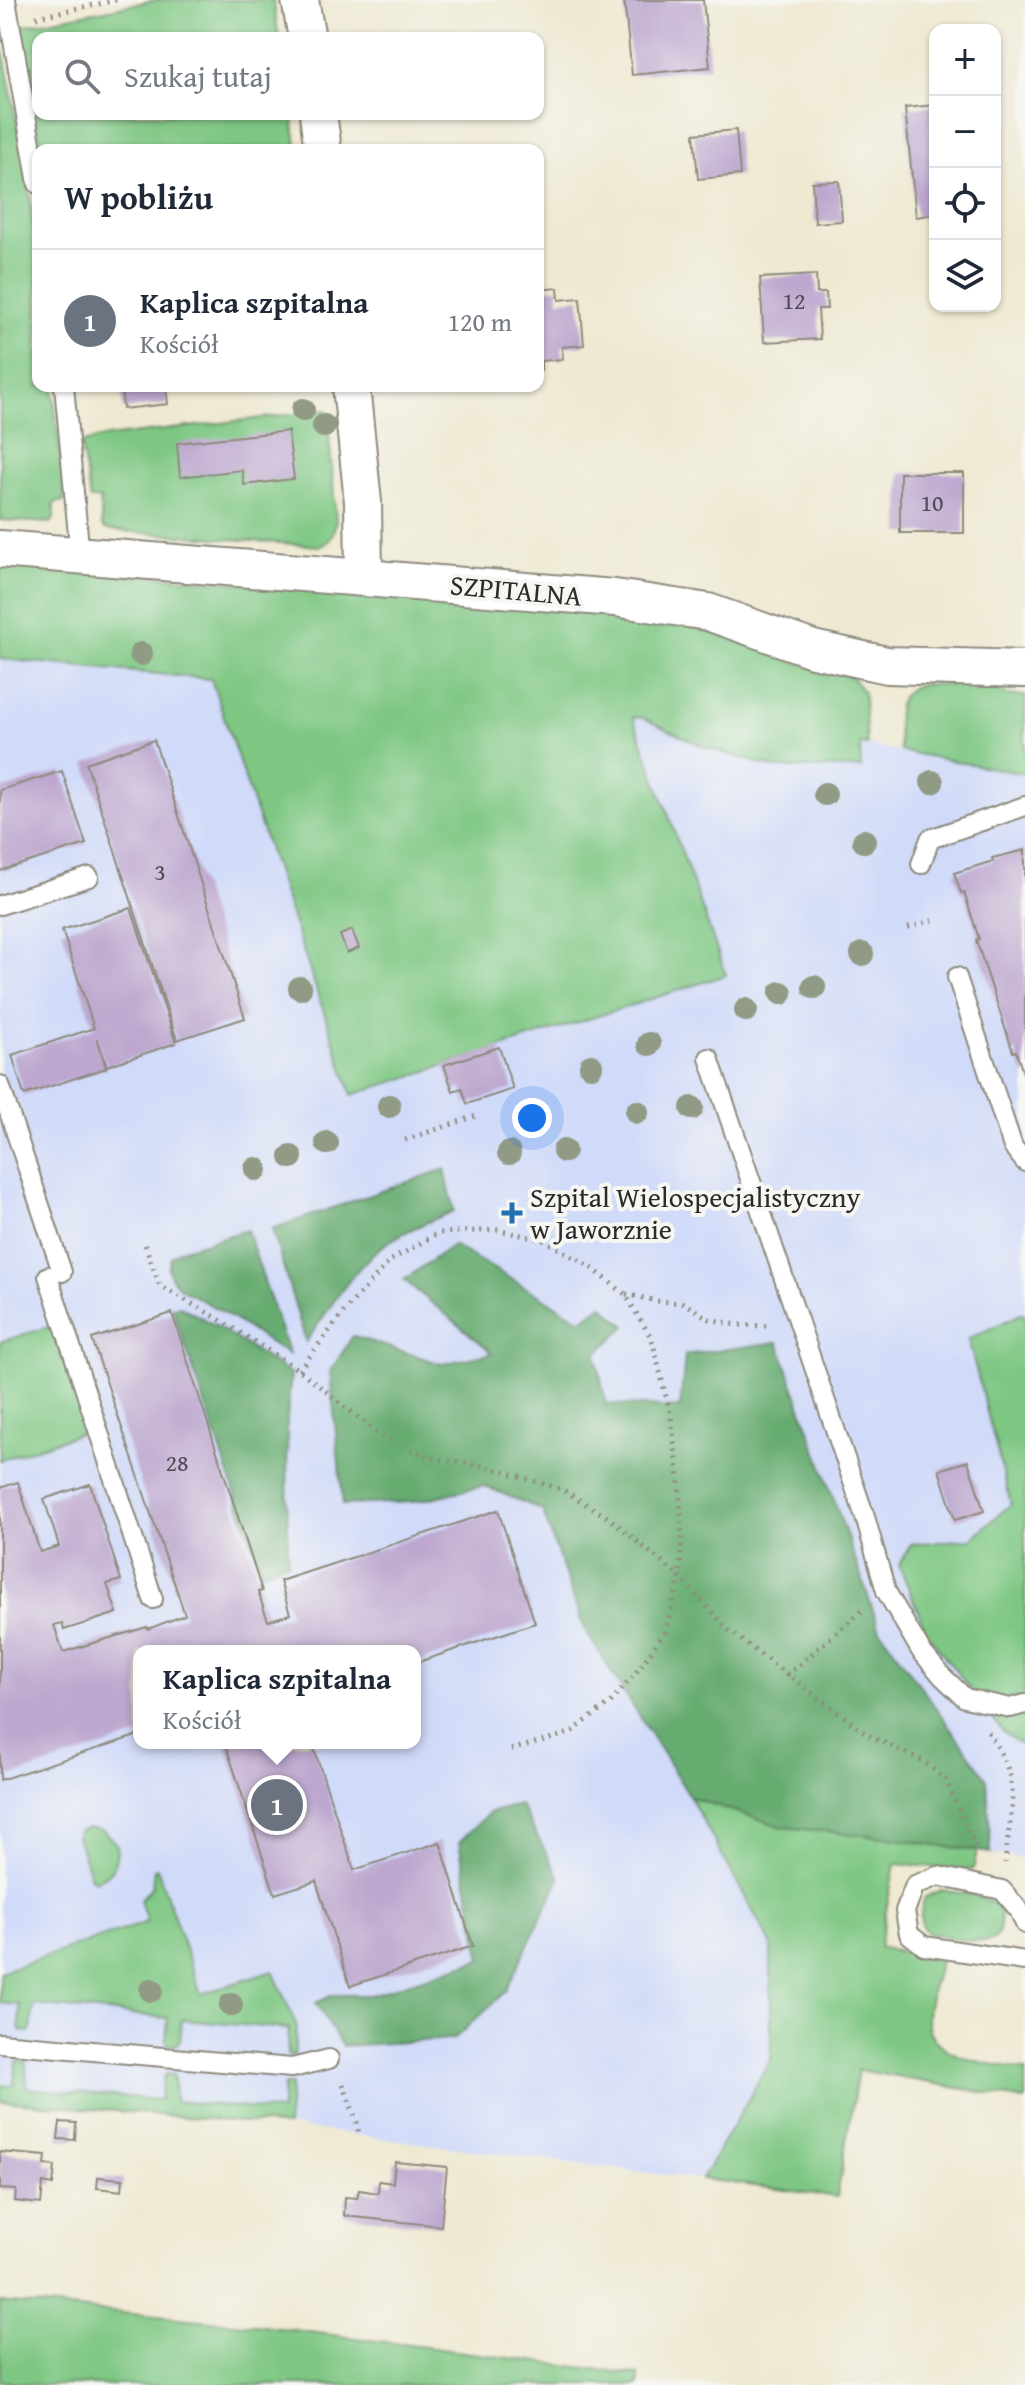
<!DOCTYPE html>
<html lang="pl">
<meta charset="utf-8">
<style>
body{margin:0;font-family:"Gentium Book Plus",serif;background:#f2f2f3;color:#1f2937}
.controls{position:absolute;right:24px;top:24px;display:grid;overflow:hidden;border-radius:16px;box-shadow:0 2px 6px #0004}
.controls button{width:72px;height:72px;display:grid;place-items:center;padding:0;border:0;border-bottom:2px solid #e0e1e3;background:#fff;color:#1f2937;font:40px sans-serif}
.you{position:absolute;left:532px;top:1118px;width:28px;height:28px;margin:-20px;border:6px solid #fff;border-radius:50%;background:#1a73e8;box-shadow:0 0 0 12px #1a73e833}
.badge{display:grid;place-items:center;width:52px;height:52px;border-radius:50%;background:#ea580c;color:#fff;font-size:26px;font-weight:700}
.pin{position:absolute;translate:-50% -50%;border:4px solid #fff;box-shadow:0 2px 8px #0006}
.popup{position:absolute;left:133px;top:1645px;width:288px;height:104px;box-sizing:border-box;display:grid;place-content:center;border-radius:16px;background:#fff;filter:drop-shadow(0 2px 6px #0005);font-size:26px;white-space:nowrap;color:#747a83}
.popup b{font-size:30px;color:#1f2937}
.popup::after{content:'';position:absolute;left:50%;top:100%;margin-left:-16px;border:16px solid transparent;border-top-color:#fff}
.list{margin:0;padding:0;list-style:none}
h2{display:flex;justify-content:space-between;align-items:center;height:104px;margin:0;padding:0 32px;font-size:34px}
h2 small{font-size:26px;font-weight:400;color:#747a83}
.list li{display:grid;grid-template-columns:52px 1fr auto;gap:24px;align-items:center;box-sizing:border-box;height:144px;padding:0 32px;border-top:2px solid #e0e1e3}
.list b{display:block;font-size:30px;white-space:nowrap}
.list p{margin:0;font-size:26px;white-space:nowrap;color:#747a83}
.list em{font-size:26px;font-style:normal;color:#747a83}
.icon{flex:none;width:44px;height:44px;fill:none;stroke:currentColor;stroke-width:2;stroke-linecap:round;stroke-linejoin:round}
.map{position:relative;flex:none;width:1025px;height:2385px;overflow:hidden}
.search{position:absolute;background:#fff;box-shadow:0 2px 6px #0004;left:32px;top:32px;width:512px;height:88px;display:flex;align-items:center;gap:20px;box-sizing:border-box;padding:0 28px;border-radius:16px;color:#747a83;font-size:30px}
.panel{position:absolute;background:#fff;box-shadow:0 2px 6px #0004;left:32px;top:144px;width:512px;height:248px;border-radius:16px}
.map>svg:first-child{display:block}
.built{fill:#d0daf9;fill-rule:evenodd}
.green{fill:#7ec783;stroke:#547957;stroke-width:2}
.forest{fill:#66ac71;stroke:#486c4e;stroke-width:2}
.building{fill:#bda7cf}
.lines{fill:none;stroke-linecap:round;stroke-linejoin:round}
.lane-casing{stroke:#8d8a7e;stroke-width:22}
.street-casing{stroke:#8d8a7e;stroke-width:40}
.path{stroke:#8d8a7e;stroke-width:5;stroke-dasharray:2 6;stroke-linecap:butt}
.lane{stroke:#fff;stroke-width:18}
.street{stroke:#fff;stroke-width:36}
.tree{fill:#919a84}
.poi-dot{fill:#1f6fb2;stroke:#f6f6f2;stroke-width:3}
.labels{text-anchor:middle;stroke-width:8;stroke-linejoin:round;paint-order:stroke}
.number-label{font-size:24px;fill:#504a54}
.street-label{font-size:28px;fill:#2b2b2b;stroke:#f6f6f2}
.poi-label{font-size:28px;fill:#2b2b2b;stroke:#f6f6f2;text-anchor:start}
</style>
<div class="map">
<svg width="1025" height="2385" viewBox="0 0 1025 2385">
<rect width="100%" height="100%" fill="#f6f6f2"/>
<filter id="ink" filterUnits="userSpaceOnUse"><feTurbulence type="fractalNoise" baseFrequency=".0125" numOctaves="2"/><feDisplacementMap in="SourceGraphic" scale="16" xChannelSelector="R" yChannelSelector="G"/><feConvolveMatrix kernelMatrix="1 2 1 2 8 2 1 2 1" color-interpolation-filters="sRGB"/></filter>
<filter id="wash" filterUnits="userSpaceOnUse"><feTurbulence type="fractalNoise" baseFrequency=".006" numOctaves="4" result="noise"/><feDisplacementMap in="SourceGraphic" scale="32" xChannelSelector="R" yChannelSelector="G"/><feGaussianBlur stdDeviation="1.8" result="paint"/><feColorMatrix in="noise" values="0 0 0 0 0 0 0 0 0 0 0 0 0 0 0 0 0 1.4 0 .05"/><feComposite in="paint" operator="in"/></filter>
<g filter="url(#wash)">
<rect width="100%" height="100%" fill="#efe9d2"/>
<path class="built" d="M 0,659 L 808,734 L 1025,774 L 1025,1859 L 884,1837 L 837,2197 L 287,2126 L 0,2101 ZM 139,1651 L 415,1651 L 415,1743 L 139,1743 Z"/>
<g class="green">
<path d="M 156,0 L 273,0 L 279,38 L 38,38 L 38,114 L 292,114 L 298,150 L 41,150 L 22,26 Z"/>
<path d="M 0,32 L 29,190 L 38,264 L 38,386 L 53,386 L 65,501 L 54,503 L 54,519 L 51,523 L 0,520 Z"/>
<path d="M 327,410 L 336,521 C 333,533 332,542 320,546 L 107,530 L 102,526 L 100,499 L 90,499 L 81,444 L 99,438 Z"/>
<path d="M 0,564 L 609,611 L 697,627 L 796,662 L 852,677 L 864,693 L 867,745 L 860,744 L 861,768 L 774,768 L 705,747 L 643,718 L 633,717 L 726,975 L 352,1095 L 211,679 L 0,659 Z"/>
<path d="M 921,684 L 1002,686 L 1006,695 L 1025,696 L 1025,774 L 900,751 C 898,724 889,694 921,684 Z"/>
<path d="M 1023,1313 L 1025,1315 L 1025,1747 L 1003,1732 L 927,1633 L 899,1565 L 911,1544 L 971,1539 L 1011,1504 L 968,1339 Z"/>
<path d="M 51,1326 L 87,1431 L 0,1460 L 0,1342 Z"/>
<path d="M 690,1797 L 784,1827 L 884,1837 L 977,1851 L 973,1870 L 895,1864 L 879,1947 L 940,1961 C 936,1978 927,1999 927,2017 C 925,2059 996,2065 1025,2070 L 1025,2100 L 858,2070 L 837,2197 L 702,2179 L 771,2060 L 771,1944 Z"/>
<path d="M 88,1828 L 103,1830 L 117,1845 C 117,1863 113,1875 95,1881 L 91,1878 L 77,1836 L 78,1831 Z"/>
<path d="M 157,1868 L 201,1994 L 273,1971 L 297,2027 L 294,2056 L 287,2055 L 289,2029 L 182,2020 L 180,2041 L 176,2045 L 168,2045 L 166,2040 L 168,2018 L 34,2005 L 31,2029 L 29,2032 L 21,2031 L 19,2026 L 20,2005 L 0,2003 L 0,1972 L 147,1922 L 140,1900 L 152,1887 L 154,1869 Z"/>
<path d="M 942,1890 C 962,1894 990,1894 1001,1912 C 1000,1919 1001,1932 996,1937 C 987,1948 942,1935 927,1933 C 917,1923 921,1909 925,1897 Z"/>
<path d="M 17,2061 L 26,2062 L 27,2088 L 160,2100 L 163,2078 L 166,2074 L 174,2075 L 175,2101 L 281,2111 L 284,2085 L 291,2085 L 287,2126 L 0,2101 L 0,2085 L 13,2086 Z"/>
<path d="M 0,2302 L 256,2325 L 639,2375 L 639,2385 L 42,2385 L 0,2381 Z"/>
</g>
<g class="forest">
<path d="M 445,1169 L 454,1211 C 428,1222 397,1233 375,1252 C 350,1274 325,1315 306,1342 L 272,1229 Z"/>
<path d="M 247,1230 L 289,1355 L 221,1311 L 180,1288 L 172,1279 L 168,1269 L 171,1257 L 180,1250 Z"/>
<path d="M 453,1245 L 581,1320 L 602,1305 L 626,1326 L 596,1354 L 606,1404 L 680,1408 L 685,1355 L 778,1342 L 880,1630 L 987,1779 L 991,1853 L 884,1837 L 784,1827 L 690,1797 L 585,1630 L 542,1510 L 484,1486 L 413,1502 L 343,1505 L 330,1372 L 353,1336 L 442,1364 L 493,1353 L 404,1280 Z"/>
<path d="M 180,1306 L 215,1325 L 291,1374 L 287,1419 L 288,1562 L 262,1572 L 172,1307 Z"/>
<path d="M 520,1805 L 560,1878 L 506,1991 L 454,2039 L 342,2046 L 316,2003 L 333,1995 L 371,1995 L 481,1959 L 459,1842 L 490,1812 Z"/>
</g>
<g id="blocks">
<g class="building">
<path d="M 624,0 L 703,0 L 710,67 L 632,75 Z"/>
<path d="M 935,105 L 935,214 L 916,217 L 905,108 Z"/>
<path d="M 736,130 L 740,175 L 698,179 L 694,134 Z"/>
<path d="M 839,181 L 842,221 L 815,223 L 812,182 Z"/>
<path d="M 816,275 L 817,293 L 826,293 L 827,309 L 818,309 L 820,339 L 764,342 L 760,278 Z"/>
<path d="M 558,288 L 559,300 L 580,298 L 584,345 L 562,347 L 563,359 L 541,361 L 541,371 L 538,371 L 538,290 Z"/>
<path d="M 121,386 L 166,386 L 168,404 L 123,409 Z"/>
<path d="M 288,431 L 294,479 L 244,485 L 242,470 L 180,477 L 177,443 Z"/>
<rect x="900" y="473" width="64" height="60"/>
<path d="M 154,740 L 245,1018 L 177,1040 L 86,763 Z"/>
<path d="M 62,771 L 86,844 L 0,871 L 0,790 Z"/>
<path d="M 1025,850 L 1025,1076 L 1024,1076 L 1016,1051 L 1013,1052 L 976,940 L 979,939 L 964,892 L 961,893 L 954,873 L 993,861 L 992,858 Z"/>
<path d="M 131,908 L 176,1043 L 107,1066 L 97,1038 L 106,1068 L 24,1095 L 12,1055 L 94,1028 L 62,930 Z"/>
<path d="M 352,930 L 359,948 L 347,953 L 340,935 Z"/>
<path d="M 499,1047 L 513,1089 L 467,1104 L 462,1088 L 453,1091 L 444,1065 Z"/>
<path d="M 172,1313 L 262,1591 L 258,1592 L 268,1621 L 290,1614 L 280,1581 L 498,1510 L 535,1623 L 415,1663 L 415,1651 L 139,1651 L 139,1735 L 0,1780 L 0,1488 L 18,1482 L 40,1552 L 59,1546 L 44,1499 L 90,1484 L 121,1580 L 107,1584 L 117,1613 L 64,1630 L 62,1623 L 54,1625 L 63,1652 L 147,1627 L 148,1629 L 185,1615 L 92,1339 Z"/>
<path d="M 968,1461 L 984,1511 L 955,1520 L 939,1470 Z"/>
<path d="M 225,1743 L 312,1743 L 354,1870 L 440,1842 L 473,1946 L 350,1986 L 316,1881 L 275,1894 Z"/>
<path d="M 60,2122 L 76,2123 L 75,2140 L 58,2139 Z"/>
<path d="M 0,2152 L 46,2156 L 45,2165 L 55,2166 L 53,2185 L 43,2183 L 41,2204 L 15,2201 L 16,2190 L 0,2189 Z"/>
<path d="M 395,2162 L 447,2167 L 441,2226 L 344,2216 L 345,2197 L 357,2198 L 359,2190 L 378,2193 L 379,2181 L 393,2183 Z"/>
<path d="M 98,2177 L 123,2179 L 122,2191 L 97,2188 Z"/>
</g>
</g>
</g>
<g filter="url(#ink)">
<use href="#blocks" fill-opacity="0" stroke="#8d8a7e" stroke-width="2"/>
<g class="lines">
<g class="lane-casing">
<g id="lane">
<path d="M 6,0 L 38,184"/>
<path d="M 64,386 L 80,556"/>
<path d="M 921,864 L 930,839 L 1025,806"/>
<path d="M 0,905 L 89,877"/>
<path d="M 957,977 L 1013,1147 L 1025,1162"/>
<path d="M 709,1058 L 865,1517 L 886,1591 L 921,1651 L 942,1676 L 965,1698 L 1010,1708 L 1025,1704"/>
<path d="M 0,1085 L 62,1272"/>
<path d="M 48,1276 L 153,1599"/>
<path d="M 1025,1924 L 1019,1910 L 1002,1890 L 938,1876 L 915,1885 L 905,1911 L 909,1934 L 924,1946 L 1025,1961"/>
<path d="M 0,2043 L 292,2068 L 329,2059"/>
</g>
</g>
<g class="street-casing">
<g id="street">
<path d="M 300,0 L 307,38"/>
<path d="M 318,114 L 323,150"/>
<path d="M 351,386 L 363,502 L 364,577"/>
<path d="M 0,549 L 615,598 L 708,612 L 813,649 L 887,665 L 1025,669"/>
</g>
</g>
<g class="path">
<path d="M 36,17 L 117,0"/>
<path d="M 908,928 L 938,919"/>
<path d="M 405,1140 L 476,1116"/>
<path d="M 145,1245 L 160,1286 L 217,1318 L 299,1370 L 384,1438 L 432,1458 L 493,1468 L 563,1490 L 609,1518 L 680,1577 L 728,1630 L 868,1735 L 923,1761 L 945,1779 L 976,1848"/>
<path d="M 626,1294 L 657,1301 L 683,1303 L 710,1319 L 737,1325 L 770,1326"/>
<path d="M 299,1370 L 347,1308 L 391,1260 L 438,1233 L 498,1230 L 543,1240 L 588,1265 L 625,1294 L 652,1339 L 671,1417 L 679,1478 L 682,1537 L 680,1577 L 665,1632 L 635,1674 L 610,1703 L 570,1733 L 510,1750"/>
<path d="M 787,1675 L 863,1610"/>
<path d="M 988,1732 C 1025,1786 1010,1805 1005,1863"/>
<path d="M 343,2084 L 357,2122 L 359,2136"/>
</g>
<use href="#lane" class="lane"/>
<use href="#street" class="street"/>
</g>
<g class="tree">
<circle cx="303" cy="410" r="12"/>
<circle cx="324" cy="426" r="12"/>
<circle cx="141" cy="654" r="12"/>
<circle cx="932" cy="782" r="12"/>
<circle cx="825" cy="794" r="12"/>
<circle cx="864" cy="841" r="12"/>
<circle cx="862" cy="954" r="12"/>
<circle cx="814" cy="987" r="12"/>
<circle cx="300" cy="988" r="12"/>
<circle cx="781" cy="993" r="12"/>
<circle cx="746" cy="1010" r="12"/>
<circle cx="649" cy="1044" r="12"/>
<circle cx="591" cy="1066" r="12"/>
<circle cx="389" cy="1106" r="12"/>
<circle cx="692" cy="1108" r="12"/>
<circle cx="637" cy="1112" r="12"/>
<circle cx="327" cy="1143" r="12"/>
<circle cx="564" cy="1151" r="12"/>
<circle cx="509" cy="1153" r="12"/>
<circle cx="291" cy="1157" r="12"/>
<circle cx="256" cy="1169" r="12"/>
<circle cx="151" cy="1990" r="12"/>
<circle cx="231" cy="2005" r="12"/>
</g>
</g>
<path class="poi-dot" d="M508 1201h8v8h8v8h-8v8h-8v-8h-8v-8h8z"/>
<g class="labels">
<g class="number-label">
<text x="794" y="309">12</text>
<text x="932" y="511">10</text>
<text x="160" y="880">3</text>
<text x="177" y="1471">28</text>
</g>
<g class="street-label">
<text transform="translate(516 590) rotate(5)" y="10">SZPITALNA</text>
</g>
<g class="poi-label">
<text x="530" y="1207">Szpital Wielospecjalistyczny<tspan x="530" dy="32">w Jaworznie</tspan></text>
</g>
</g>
</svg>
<div class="controls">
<button>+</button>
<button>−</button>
<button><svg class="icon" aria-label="locate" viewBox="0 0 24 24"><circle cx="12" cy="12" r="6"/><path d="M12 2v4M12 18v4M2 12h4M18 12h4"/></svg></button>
<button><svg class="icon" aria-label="layers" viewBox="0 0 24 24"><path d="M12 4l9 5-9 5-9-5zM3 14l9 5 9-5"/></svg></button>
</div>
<div class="you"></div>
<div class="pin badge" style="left:277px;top:1805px;background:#6b7280">1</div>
<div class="popup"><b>Kaplica szpitalna</b>Kościół</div>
<div class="search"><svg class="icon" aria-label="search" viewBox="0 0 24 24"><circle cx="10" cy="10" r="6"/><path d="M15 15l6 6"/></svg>Szukaj tutaj</div>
<section class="panel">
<h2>W pobliżu<small></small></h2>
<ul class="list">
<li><span class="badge" style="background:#6b7280">1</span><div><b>Kaplica szpitalna</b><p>Kościół</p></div><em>120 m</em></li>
</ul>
</section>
</div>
